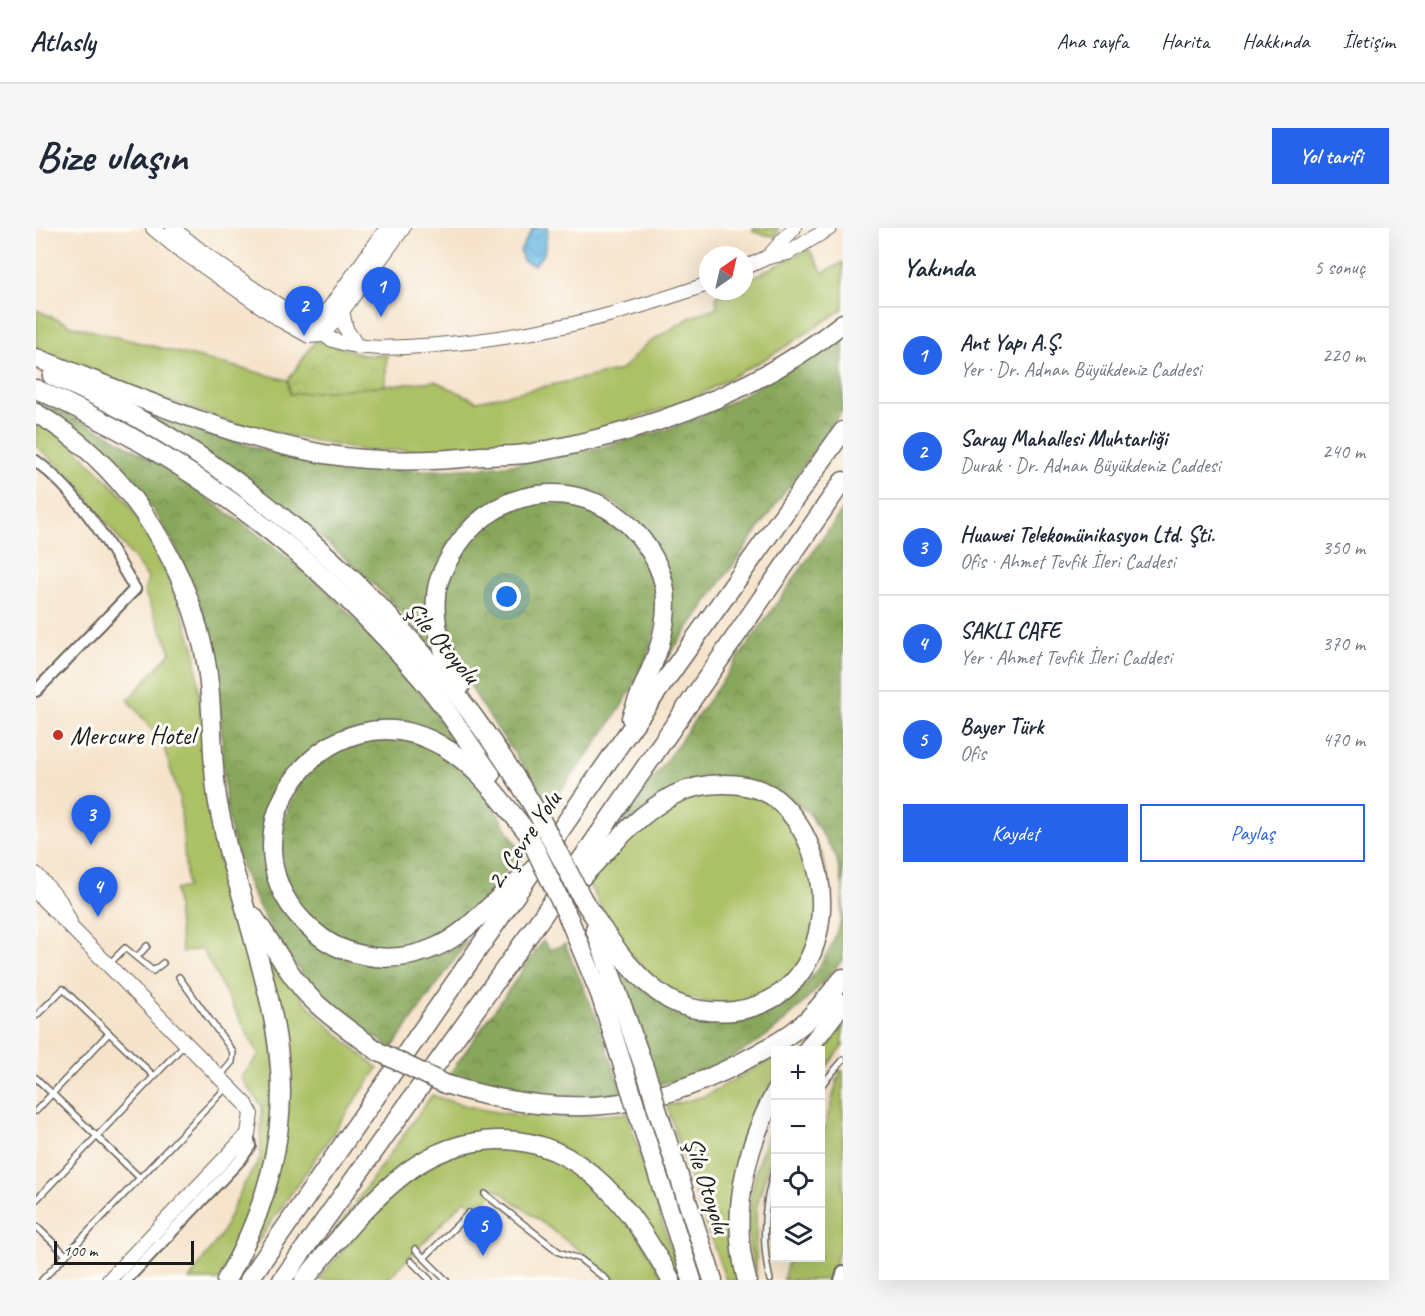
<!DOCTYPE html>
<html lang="tr">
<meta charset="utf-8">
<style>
body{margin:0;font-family:Caveat,sans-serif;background:#f6f6f7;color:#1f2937}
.controls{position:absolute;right:18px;bottom:18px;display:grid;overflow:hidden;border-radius:0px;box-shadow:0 6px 24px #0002}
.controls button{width:54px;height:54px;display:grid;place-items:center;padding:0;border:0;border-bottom:2px solid #e0e1e3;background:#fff;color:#1f2937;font:30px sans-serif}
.compass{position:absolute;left:663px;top:18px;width:54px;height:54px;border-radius:50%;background:#fff;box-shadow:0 6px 24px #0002;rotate:34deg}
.scale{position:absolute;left:18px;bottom:15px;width:140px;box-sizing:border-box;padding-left:6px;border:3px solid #1c1c1c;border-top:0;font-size:16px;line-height:21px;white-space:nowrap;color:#1c1c1c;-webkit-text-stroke:4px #fdfcf7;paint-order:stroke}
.you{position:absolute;left:471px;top:369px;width:21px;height:21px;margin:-15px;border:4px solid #fff;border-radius:50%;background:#1a73e8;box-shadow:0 0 0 9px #1a73e833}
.badge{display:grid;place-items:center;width:39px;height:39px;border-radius:50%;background:#2563eb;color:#fff;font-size:20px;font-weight:700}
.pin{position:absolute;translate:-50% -50px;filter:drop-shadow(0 2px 3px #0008)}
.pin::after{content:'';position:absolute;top:32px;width:21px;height:18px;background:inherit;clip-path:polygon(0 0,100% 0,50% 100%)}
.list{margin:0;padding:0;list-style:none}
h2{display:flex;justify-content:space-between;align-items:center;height:78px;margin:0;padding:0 24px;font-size:26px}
h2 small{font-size:20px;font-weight:400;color:#747a83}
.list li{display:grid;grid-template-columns:39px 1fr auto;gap:18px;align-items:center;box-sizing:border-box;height:96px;padding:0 24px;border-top:2px solid #e0e1e3}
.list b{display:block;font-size:22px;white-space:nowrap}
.list p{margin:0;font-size:20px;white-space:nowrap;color:#747a83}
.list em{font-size:20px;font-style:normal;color:#747a83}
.actions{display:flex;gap:12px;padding:18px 24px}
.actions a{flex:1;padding:14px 0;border:2px solid #2563eb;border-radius:0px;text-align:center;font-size:21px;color:#2563eb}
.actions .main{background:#2563eb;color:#fff}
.icon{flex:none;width:33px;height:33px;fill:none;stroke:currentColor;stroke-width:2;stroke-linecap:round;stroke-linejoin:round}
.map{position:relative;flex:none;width:807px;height:1052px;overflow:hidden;border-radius:0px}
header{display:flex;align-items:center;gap:36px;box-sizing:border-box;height:84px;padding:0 30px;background:#fff;border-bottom:2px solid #e0e1e3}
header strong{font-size:28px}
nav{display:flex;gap:33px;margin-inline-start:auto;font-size:21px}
.intro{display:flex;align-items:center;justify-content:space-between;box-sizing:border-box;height:144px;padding:0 36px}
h1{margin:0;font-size:42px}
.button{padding:15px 27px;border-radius:0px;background:#2563eb;color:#fff;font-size:21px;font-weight:700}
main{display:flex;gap:36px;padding:0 36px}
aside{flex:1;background:#fff;border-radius:0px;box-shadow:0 6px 24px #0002}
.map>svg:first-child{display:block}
.grass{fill:#acc166;stroke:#646e41;stroke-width:1.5}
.forest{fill:url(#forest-crowns);stroke:#52623c;stroke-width:1.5}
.park{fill:url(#park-crowns);stroke:#646e41;stroke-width:1.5}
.water{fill:url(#water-waves);stroke:#426a80;stroke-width:1.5}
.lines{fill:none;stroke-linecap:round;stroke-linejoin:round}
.lane-casing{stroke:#686259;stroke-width:8}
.street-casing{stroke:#686259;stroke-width:14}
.secondary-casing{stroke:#686259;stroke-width:16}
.highway-casing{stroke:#686259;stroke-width:21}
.lane{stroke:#fff;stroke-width:5}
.street{stroke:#fff;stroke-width:10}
.secondary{stroke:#fff;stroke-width:14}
.highway{stroke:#fff;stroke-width:18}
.highway-bridge-casing{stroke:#686259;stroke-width:21;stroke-linecap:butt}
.highway-bridge{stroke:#fff;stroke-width:18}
.poi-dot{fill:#c8321e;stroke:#fdfcf7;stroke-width:2}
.labels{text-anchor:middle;stroke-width:6;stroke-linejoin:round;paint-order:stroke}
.street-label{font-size:26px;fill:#1c1c1c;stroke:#fdfcf7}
.poi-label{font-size:26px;fill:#1c1c1c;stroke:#fdfcf7;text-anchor:start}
</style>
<header>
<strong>Atlasly</strong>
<nav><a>Ana sayfa</a><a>Harita</a><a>Hakkında</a><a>İletişim</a></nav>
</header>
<div class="intro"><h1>Bize ulaşın</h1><a class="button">Yol tarifi</a></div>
<main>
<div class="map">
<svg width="807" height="1052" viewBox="0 0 807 1052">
<defs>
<pattern id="forest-crowns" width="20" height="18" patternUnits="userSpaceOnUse" patternTransform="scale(1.5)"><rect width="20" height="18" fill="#89a75b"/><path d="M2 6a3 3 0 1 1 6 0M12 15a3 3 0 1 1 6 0" fill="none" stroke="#6f874a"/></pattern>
<pattern id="park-crowns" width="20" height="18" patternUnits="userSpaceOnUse" patternTransform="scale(1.5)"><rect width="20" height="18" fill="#acc166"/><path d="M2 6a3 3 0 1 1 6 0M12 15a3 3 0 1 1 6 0" fill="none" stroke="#93a558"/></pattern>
<pattern id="water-waves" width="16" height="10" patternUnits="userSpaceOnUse" patternTransform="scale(1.5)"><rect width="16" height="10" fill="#68b9e3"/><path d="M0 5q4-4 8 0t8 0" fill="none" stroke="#5a9ec2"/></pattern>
</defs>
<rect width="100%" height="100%" fill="#fdfcf7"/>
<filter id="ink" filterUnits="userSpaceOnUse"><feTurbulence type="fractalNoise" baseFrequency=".0167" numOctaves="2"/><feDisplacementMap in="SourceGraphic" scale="12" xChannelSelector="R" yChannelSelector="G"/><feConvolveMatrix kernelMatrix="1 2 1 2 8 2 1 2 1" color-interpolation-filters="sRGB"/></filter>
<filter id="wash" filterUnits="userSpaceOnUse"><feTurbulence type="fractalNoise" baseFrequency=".008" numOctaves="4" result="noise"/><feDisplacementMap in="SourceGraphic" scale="24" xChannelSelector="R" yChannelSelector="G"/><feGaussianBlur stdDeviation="1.35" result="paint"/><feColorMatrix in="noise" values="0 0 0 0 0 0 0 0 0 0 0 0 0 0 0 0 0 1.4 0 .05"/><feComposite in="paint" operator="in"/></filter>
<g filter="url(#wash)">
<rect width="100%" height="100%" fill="#f6e3cb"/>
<g class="grass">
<path d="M 718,0 L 742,0 L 741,9 L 717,4 Z"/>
<path d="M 773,21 L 787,45 L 807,34 L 807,81 L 741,124 L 651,174 L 543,207 L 440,221 L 329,223 L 207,198 L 125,170 L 0,120 L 0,82 L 37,98 L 252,152 L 254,166 L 399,153 L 441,173 L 585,142 L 609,117 L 653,90 L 681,79 L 680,68 L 690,63 L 708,63 L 708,54 Z"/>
<path d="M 0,192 L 37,218 L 89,270 L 113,309 L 141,369 L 159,422 L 174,583 L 186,649 L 229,777 L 238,827 L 238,881 L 230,947 L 183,1052 L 153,1052 L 186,1005 L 207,958 L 224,931 L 226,878 L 205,850 L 223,827 L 166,721 L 146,724 L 139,662 L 151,659 L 144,571 L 126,514 L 92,472 L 135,424 L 108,363 L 112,350 L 38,251 L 0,218 Z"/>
<path d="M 673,563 L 723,567 L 767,596 L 786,625 L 793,657 L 793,686 L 764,743 L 716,774 L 684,777 L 647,769 L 617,750 L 587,718 L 552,655 L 587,618 L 630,579 Z"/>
<path d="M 228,723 C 263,771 296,804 342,840 L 214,1025 L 252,868 L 251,820 Z"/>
<path d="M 807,798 L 807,818 L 785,846 L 785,827 Z"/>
<path d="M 739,829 L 739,852 L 713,896 L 703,929 L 697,972 L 705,1052 L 690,1052 L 657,960 L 631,878 L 669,868 Z"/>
<path d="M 804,842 L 807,843 L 807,1007 L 795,1052 L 747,1052 L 753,1030 L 784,1030 L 785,914 Z"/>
<path d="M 396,867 C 459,891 525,892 591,885 L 645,1052 L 640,1052 L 521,916 L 422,910 L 294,1010 Z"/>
<path d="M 739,894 L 739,915 L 720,980 L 720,1052 C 718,1039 713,1024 713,1011 C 711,974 721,925 739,894 Z"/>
<path d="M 469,917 L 521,928 L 589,986 L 629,1052 L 575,1052 L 560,1035 L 461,961 L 443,979 L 429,972 L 351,1052 L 282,1052 C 318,1009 369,942 423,924 C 437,919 454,919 469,917 Z"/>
</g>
<g class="forest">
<path d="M 807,104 L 807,182 L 626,437 L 620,321 L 600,292 L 577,274 L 554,264 L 461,271 L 438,286 L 422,301 L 408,324 L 401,425 C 313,318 206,245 88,175 C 144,193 199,216 256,229 C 365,253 478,243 584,214 C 608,208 632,203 654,193 C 709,170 757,136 807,104 Z"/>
<path d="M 0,173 L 70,205 L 126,238 L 231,313 L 288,360 L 360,432 L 426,520 L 381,500 L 306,505 L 265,531 L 245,557 L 230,599 L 227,625 L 239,660 L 284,716 L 402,727 L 432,713 L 356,820 C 329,802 299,783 277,758 C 235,711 200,646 191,582 C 183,522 189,460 172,402 C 156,346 129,291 90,247 C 65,219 31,199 0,179 Z"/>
<path d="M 504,275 C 547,277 581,282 606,323 C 659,408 562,510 514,577 C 483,529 426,459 411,406 C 403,377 412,347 427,323 C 448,289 465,282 504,275 Z"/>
<path d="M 807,281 L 807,731 C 750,800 709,834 621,857 L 583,734 L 611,764 L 700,789 L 732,783 L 759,768 L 779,745 L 794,721 L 805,693 L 807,659 L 800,628 L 773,585 L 748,567 L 725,556 L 694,550 L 587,594 Z"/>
<path d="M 376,512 L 410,527 L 441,552 L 485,624 L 442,680 L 411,705 L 375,720 L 340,724 L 309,716 L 285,701 L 268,683 L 248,646 L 244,601 L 266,547 L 315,513 Z"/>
<path d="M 507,713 L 514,722 L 529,716 L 560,789 L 586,864 C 543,868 495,871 452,862 C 439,859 425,852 413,847 Z"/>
</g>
<path class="park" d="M 280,112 L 329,127 L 351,127 L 349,158 L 254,166 L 252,152 Z"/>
<path class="water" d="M 497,0 L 512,0 L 508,26 L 498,37 L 487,33 L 484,23 Z"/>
</g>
<g filter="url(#ink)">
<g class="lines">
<g class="lane-casing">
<g id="lane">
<path d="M 101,729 L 111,718"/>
<path d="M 73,736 L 89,720 L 117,743 L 127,735"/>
<path d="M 143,749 L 197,824 L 196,834 L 184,848"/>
<path d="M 0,788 L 27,761 L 118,848"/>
<path d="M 0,850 L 104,950"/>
<path d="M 784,859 L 807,832"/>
<path d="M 0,883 L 73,805"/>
<path d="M 449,966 L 523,1024 L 544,1031 L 571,1052"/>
<path d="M 0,972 L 149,816"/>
<path d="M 0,998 L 30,1027"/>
<path d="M 379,1021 L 410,1052"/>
<path d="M 388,1030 L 433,985"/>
<path d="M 375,1033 L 394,1052"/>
<path d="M 6,1052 L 191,859"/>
<path d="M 734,1052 C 725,1013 727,975 740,937"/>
</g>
</g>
<g class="street-casing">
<g id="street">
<path d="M 0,233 C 44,266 72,314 99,361 L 0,463"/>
<path d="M 90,1052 L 205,931 L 214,918 L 212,906"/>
<path d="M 804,1052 L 807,1043"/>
</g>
</g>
<g class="secondary-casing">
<g id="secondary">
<path d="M 117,0 L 140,19 L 246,93 L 273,108 L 286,107"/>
<path d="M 137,0 C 178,35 225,67 271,95 C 281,100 287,108 297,112 C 330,124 367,119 401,117 C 499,109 580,88 672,56"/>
<path d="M 732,29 L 758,0"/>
<path d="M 708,40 L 732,29 L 752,25 L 794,0"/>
<path d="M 306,83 L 310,101 L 321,118"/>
<path d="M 286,107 L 298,94 L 367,0"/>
<path d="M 286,107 L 287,89 L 351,0"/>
<path d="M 0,646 L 24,673 L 34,694"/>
<path d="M 0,664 L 210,876 L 215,886 L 212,906 L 73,1052"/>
</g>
</g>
<g class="highway-casing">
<g id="highway">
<path d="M 0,130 C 94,166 189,208 288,226 C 341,235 394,234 446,228 C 463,227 480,228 496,225 C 606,205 719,166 807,95"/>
<path d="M 16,148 C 214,232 396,403 503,588"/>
<path d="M 0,161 C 153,229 281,326 389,455 C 413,483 433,516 455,547"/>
<path d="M 0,185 C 85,234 145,324 167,419 C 178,465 174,514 180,561 C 181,576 186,592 189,608 C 193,631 202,653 208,676 C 221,726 238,778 243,829 C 252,907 229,985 190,1052"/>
<path d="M 424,459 C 409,432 397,400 400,368 C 401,350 411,333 421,318 C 464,254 553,247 603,308 C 618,326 630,350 630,374 C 630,421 609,448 595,490"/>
<path d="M 481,654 C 454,675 432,705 400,719 C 369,733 335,733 304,720 C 289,714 278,704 267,693 C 179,601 295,453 406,518 C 442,538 465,573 491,604"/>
<path d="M 534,661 C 568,628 596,589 638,567 C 666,553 707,552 735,567 C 807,620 807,769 698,783 C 677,785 651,782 632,771 C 594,748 571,707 547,672"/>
<path d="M 217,688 C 235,713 249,741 270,765 C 291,788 318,805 343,824"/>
<path d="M 533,691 L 564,766 L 595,863"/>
<path d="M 559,701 L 615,859"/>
<path d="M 771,822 L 807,775"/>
<path d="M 409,856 C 516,890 607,887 706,834 C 729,822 752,810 771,792 C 784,779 795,764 807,750"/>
<path d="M 620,878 L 677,1052"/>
<path d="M 601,883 L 656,1052"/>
<path d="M 213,1052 L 589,509 L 807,203"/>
<path d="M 246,1052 L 505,690 L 807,253"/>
<path d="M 268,1052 C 300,1014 332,973 372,943 C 398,924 428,913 461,912 C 548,910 597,984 635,1052"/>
<path d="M 711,1052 C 693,987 709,921 740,863"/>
</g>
</g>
<use href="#lane" class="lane"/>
<use href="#street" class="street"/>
<use href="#secondary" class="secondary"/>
<use href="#highway" class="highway"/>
<g class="highway-bridge-casing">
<g id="highway-bridge">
<path d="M 503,588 L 547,672"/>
<path d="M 491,604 L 533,691"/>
<path d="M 343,824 L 409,856"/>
<path d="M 615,859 L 620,878"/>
<path d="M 595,863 L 601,883"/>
</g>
</g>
<use href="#highway-bridge" class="highway-bridge"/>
</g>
</g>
<circle class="poi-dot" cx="22" cy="507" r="6"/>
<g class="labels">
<g class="street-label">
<text transform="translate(407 414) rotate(49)" y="9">Şile Otoyolu</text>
<text transform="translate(487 612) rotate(-56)" y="9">2. Çevre Yolu</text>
<text transform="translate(672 957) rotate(72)" y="9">Şile Otoyolu</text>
</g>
<g class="poi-label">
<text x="34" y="516">Mercure Hotel</text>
</g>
</g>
</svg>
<div class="controls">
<button>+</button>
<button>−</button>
<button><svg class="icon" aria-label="locate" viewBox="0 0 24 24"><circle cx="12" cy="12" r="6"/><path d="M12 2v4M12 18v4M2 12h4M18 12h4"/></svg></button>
<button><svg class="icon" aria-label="layers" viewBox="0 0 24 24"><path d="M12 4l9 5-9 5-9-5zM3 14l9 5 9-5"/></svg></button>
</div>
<svg class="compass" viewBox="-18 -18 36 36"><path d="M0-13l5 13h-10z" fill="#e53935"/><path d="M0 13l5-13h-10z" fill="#747a83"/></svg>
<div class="scale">100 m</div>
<div class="you"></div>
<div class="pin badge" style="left:345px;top:89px">1</div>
<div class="pin badge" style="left:268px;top:108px">2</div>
<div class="pin badge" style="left:55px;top:617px">3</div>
<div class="pin badge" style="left:62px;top:689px">4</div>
<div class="pin badge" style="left:447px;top:1028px">5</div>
</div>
<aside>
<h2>Yakında<small>5 sonuç</small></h2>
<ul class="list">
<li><span class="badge">1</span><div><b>Ant Yapı A.Ş.</b><p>Yer · Dr. Adnan Büyükdeniz Caddesi</p></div><em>220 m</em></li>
<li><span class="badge">2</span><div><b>Saray Mahallesi Muhtarliği</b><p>Durak · Dr. Adnan Büyükdeniz Caddesi</p></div><em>240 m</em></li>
<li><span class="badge">3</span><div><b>Huawei Telekomünikasyon Ltd. Şti.</b><p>Ofis · Ahmet Tevfik İleri Caddesi</p></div><em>350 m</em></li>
<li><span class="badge">4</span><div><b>SAKLI CAFE</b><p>Yer · Ahmet Tevfik İleri Caddesi</p></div><em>370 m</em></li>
<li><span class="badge">5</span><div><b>Bayer Türk</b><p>Ofis</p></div><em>470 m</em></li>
</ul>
<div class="actions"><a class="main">Kaydet</a><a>Paylaş</a></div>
</aside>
</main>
